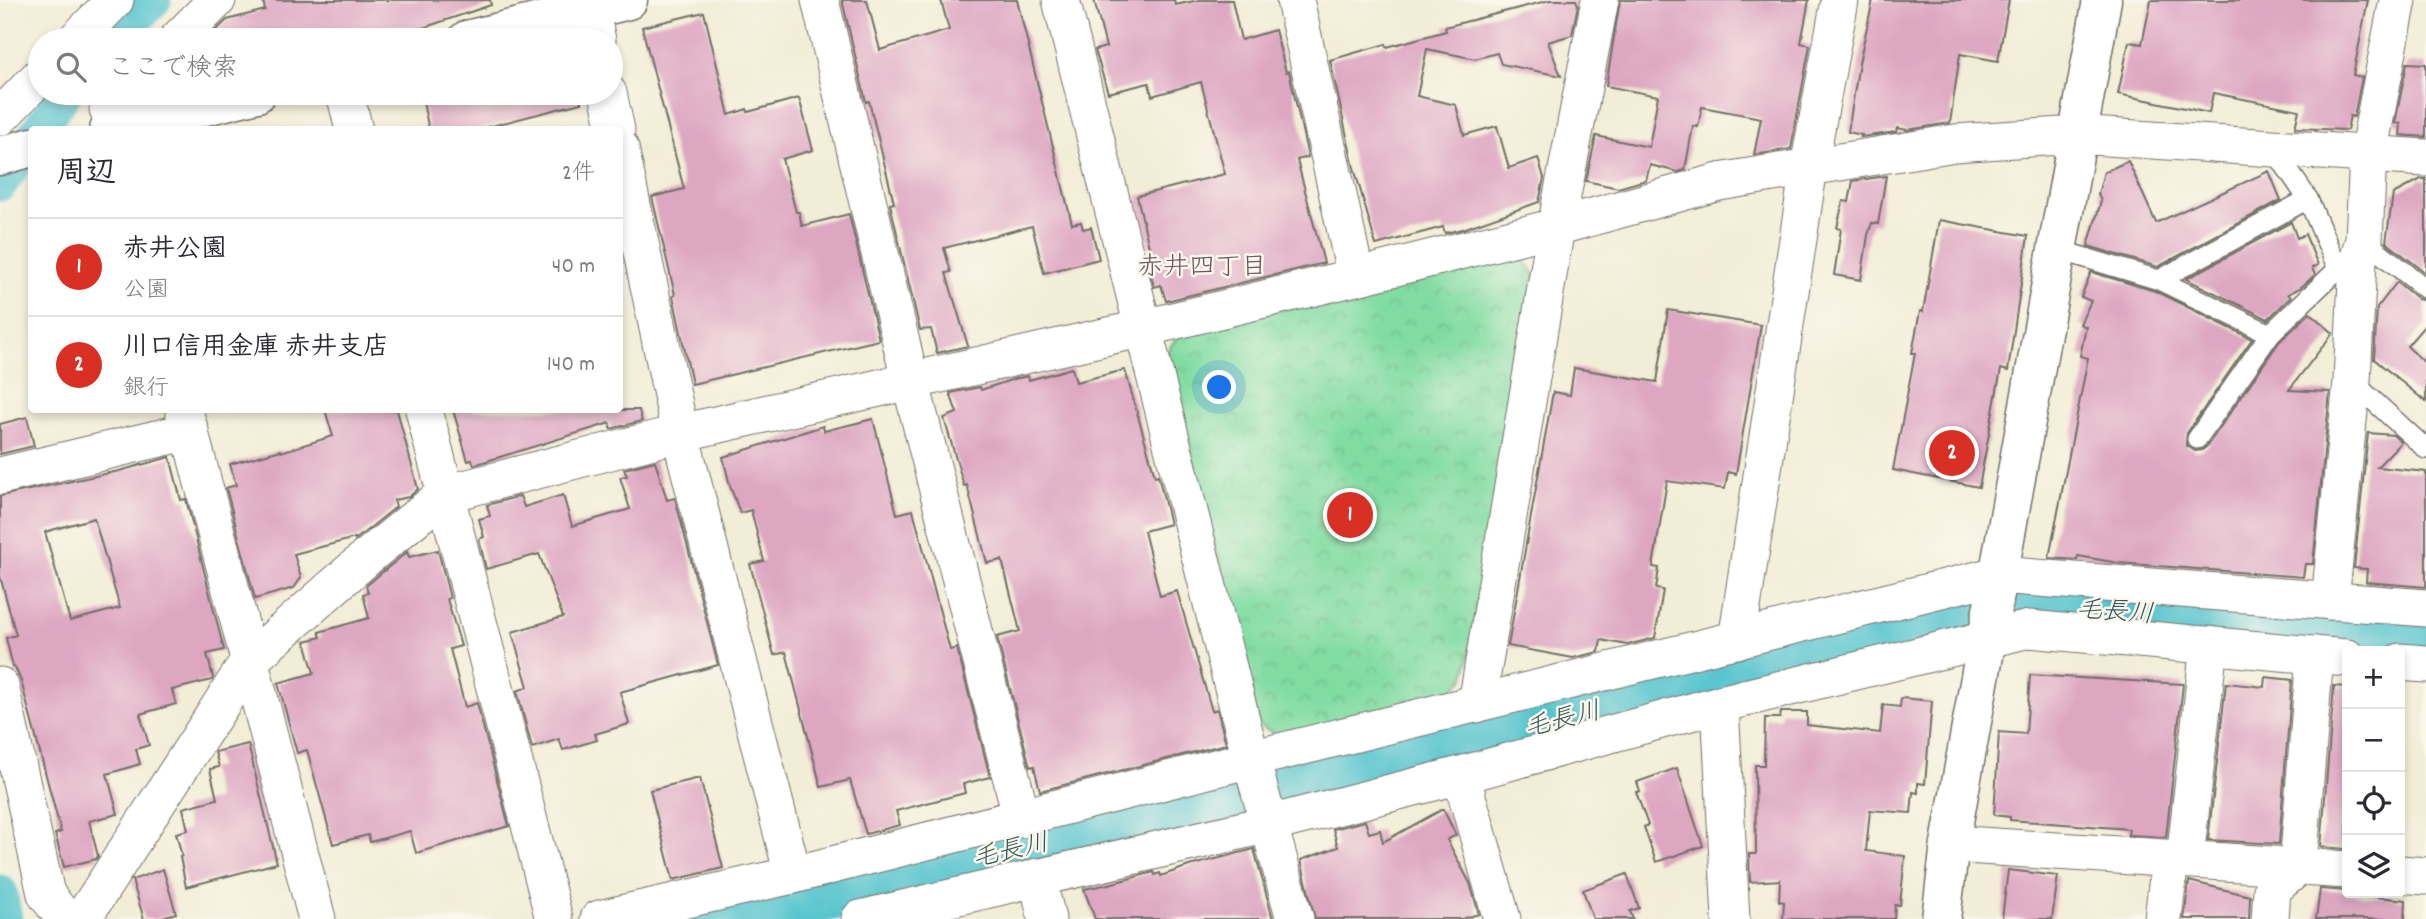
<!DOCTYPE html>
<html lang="ja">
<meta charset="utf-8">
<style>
body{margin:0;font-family:Dekko,"Klee One",sans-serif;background:#f2f2f3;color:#2b2b33}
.controls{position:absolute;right:21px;bottom:21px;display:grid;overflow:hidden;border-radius:7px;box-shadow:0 4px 10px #0003}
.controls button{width:63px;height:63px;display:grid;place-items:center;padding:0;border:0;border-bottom:2px solid #e1e1e2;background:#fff;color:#2b2b33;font:35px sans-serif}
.you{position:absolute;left:1220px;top:388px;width:24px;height:24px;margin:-18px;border:5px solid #fff;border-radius:50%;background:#1a73e8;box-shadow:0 0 0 10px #1a73e833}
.badge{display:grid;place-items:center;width:46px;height:46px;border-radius:50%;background:#d93025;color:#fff;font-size:23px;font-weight:700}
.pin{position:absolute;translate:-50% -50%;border:4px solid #fff;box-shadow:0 2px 7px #0006}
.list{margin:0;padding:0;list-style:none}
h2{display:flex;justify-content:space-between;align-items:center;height:91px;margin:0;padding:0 28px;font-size:30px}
h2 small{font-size:23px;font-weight:400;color:#7c7c81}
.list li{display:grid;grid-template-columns:46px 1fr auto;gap:21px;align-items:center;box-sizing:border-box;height:98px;padding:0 28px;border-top:2px solid #e1e1e2}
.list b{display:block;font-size:26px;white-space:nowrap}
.list p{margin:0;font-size:23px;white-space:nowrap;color:#7c7c81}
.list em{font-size:23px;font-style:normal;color:#7c7c81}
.icon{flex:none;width:38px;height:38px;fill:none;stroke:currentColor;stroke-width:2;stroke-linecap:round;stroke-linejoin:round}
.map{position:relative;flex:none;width:2426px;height:919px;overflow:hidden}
.search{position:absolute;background:#fff;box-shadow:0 4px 10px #0003;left:28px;top:28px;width:595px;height:77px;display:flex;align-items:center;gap:18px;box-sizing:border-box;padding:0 24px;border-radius:38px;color:#7c7c81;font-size:26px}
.panel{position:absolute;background:#fff;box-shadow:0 4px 10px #0003;left:28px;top:126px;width:595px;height:287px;border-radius:7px}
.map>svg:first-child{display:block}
.park{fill:url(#park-crowns);stroke:#568466;stroke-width:2}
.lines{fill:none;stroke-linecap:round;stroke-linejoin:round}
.canal{stroke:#57c4ce;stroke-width:35}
.river{stroke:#57c4ce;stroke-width:61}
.building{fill:#dda6c1;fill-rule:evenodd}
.service-casing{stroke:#716f67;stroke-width:22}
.minor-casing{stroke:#716f67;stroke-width:39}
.tertiary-casing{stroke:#716f67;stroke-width:41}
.service{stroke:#fff;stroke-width:19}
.minor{stroke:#fff;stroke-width:37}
.tertiary{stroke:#fff;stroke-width:38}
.labels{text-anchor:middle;stroke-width:5;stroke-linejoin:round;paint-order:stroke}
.neighbourhood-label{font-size:26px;fill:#695660;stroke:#fbf7ec}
.water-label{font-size:26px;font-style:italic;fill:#38595c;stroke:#fbf7ec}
</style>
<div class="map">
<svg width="2426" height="919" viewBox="0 0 2426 919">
<defs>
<pattern id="park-crowns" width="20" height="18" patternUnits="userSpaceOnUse" patternTransform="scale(1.75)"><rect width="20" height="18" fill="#81dca2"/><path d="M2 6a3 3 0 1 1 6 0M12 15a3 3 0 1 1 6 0" fill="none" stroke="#70bd8c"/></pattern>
</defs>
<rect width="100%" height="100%" fill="#fbf7ec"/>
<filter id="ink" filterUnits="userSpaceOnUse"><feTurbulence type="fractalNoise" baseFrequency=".0143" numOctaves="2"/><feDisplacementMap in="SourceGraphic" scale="14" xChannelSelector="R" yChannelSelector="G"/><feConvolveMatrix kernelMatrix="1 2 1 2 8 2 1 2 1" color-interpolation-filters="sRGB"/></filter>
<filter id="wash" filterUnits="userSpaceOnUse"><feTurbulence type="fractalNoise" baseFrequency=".00686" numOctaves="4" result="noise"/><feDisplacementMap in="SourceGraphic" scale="28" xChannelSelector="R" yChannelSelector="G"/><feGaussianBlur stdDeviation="1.57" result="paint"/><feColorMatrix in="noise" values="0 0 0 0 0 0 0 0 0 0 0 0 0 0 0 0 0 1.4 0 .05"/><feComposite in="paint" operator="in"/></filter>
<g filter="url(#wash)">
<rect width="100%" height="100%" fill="#f2edd6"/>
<path class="park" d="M 1515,251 L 1535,273 L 1465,678 L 1445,697 L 1279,737 L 1258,724 L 1167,352 L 1178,335 Z"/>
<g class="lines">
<g class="canal">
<path d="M 116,40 L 154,0"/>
<path d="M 38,130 L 65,93"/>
<path d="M 0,184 L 32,139"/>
<path d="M 0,892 L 5,919"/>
</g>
<path class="river" d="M 706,919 L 1262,791 L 1901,633 L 2034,604 L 2152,610 L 2168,614 L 2265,618 L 2426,631"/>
</g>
<g id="blocks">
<g class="building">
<path d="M 263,0 L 490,0 L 491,5 L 387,40 L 378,40 L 375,32 L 346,40 L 206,40 L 227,20 L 265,10 Z"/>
<path d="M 842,0 L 867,0 L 880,50 L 949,30 L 941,0 L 1017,0 L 1072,224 L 1081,222 L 1083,229 L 1091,227 L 1099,259 L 1044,273 L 1032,226 L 944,248 L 951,272 L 946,273 L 968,346 L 937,353 L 931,329 L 920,330 L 890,204 L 894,203 L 869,101 L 866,102 Z"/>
<path d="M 1094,0 L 1174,0 L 1175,5 L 1199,0 L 1232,0 L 1241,40 L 1275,30 L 1286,72 L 1289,71 L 1308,157 L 1297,160 L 1324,263 L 1166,301 L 1161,285 L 1154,287 L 1148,261 L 1152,260 L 1137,196 L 1225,174 L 1201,82 L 1152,96 L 1149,83 L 1108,93 L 1095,50 L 1106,47 Z"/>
<path d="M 1550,0 L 1576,0 L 1578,5 L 1572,35 L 1548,42 L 1561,76 L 1501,64 L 1497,53 L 1475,59 L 1427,49 L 1417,96 L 1456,105 L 1464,135 L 1497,126 L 1509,168 L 1538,158 L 1544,178 L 1539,202 L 1463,229 L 1445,233 L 1443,227 L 1376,245 L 1353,164 L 1330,60 L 1386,44 L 1387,47 L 1446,31 L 1445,27 Z"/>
<path d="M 1620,0 L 1809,0 L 1801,43 L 1810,45 L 1791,149 L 1754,155 L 1761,118 L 1702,107 L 1698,127 L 1693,126 L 1685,170 L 1678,172 L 1650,165 L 1646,180 L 1618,188 L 1586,181 L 1596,136 L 1649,147 L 1658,96 L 1606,86 Z"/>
<path d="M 1873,0 L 2009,0 L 1998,61 L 1960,54 L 1950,123 L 1907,130 L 1897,128 L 1896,132 L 1861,137 L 1862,135 L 1848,132 L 1859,63 Z"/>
<path d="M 2151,0 L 2368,0 L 2353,75 L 2362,77 L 2354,117 L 2350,116 L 2347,130 L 2295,128 L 2299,110 L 2213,93 L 2209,113 L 2118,94 L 2129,42 L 2142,44 Z"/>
<path d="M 704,12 L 729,115 L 747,109 L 748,112 L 799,98 L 813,150 L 782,159 L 796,212 L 799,212 L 802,226 L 849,214 L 879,340 L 692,384 L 673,296 L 675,295 L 652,197 L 684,189 L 642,27 Z"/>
<path d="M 2407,63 L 2426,64 L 2426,137 L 2400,135 L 2401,124 L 2395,123 Z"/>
<path d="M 421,93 L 580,93 L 581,103 L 476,130 L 429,130 Z"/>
<path d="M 2128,161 L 2156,223 L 2269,171 L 2281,200 L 2158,267 L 2088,246 L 2101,201 L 2098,194 L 2104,172 Z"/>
<path d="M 1886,176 L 1878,224 L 1872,223 L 1868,235 L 1861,280 L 1834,275 L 1841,229 L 1837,228 L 1843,201 L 1849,202 L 1853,181 Z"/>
<path d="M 2421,179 L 2426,179 L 2426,273 L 2386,242 L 2393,194 Z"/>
<path d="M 1939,220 L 2028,236 L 2008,371 L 2001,369 L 1979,487 L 1893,470 L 1915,353 L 1912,353 L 1920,311 L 1923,312 Z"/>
<path d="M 2291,222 L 2297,238 L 2305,234 L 2318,265 L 2312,268 L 2315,275 L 2300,288 L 2288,294 L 2291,297 L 2268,319 L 2186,279 Z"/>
<path d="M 2091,272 L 2155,291 L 2252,339 L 2187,433 L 2186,445 L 2195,451 L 2202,450 L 2207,446 L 2279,342 L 2310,313 L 2333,333 L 2289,390 L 2330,392 L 2313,564 L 2305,564 L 2303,577 L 2118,563 L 2078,556 L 2077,560 L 2049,558 L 2088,358 L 2080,356 L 2086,327 L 2080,324 L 2091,301 L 2081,297 Z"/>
<path d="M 2397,282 L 2418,299 L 2426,301 L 2426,324 L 2407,346 L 2426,364 L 2426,402 L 2374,359 L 2377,308 Z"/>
<path d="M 1668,310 L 1761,325 L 1736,474 L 1728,472 L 1725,489 L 1667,481 L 1653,567 L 1659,568 L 1656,589 L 1663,590 L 1655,638 L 1627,645 L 1601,640 L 1599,652 L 1573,658 L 1508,646 L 1553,392 L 1570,395 L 1574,368 L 1657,382 Z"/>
<path d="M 1072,368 L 1076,382 L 1125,370 L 1155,476 L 1158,475 L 1170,524 L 1144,531 L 1160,596 L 1177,591 L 1212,711 L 1217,709 L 1226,744 L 1040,791 L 1034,766 L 1030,767 L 997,637 L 1020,631 L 1002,560 L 987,563 L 967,485 L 964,486 L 944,418 L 957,413 L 950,393 L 980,387 L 981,390 L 1014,379 L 1028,376 L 1029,380 Z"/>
<path d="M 325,410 L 397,410 L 418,489 L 409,497 L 394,500 L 396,507 L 355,540 L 355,538 L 294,554 L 301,578 L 294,588 L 255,599 L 226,488 L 236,485 L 230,464 L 281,450 L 281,452 L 333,436 Z"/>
<path d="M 453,410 L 639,410 L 642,421 L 611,429 L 610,423 L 474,465 L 472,460 L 468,461 Z"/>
<path d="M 27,417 L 34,446 L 0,454 L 0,424 Z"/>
<path d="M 873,419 L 897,514 L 913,510 L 950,650 L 957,648 L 990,777 L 963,784 L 965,793 L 896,811 L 900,825 L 866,834 L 850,780 L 821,787 L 786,652 L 774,655 L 750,564 L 764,561 L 751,510 L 740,513 L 730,486 L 723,457 L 823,426 L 824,431 Z"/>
<path d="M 2368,433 L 2393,435 L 2401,442 L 2377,467 L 2426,472 L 2426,587 L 2366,582 L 2367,569 L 2354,568 Z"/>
<path d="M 170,457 L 181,500 L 186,499 L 224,650 L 207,654 L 213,677 L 212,680 L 172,690 L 176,704 L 140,714 L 149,745 L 136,749 L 140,764 L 107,774 L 118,814 L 89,821 L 98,856 L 96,859 L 64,867 L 55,834 L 61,832 L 21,681 L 15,667 L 13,667 L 6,638 L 16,635 L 0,576 L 0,496 L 119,471 ZM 94,518 L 120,608 L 70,621 L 45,532 Z"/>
<path d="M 655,461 L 667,500 L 675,498 L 718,665 L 620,692 L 629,724 L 595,734 L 597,740 L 563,750 L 559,739 L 532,748 L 517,691 L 528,687 L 512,632 L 563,617 L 539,554 L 486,569 L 479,539 L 484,537 L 479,519 L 490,516 L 487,505 L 520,496 L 524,507 L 563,495 L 572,526 L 630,509 L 620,477 L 627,476 L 624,469 Z"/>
<path d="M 438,550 L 450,598 L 447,599 L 461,646 L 450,649 L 465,707 L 477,703 L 509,826 L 416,853 L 410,831 L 370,842 L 368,835 L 333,844 L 307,750 L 297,753 L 278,683 L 314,673 L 305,641 L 321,637 L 319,632 L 369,618 L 363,594 L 368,593 L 366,586 L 380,574 L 407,552 L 409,557 Z"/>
<path d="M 2030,675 L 2183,684 L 2166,837 L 2128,835 L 2129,829 L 2010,820 L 2010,817 L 1994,815 L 1999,732 L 2026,734 Z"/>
<path d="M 2265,677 L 2292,680 L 2279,844 L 2208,840 L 2226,683 L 2264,687 Z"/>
<path d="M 2334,686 L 2347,687 L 2347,849 L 2321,847 Z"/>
<path d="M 1901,698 L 1932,701 L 1925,784 L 1918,783 L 1918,793 L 1913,792 L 1911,813 L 1870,810 L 1866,851 L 1905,856 L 1900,905 L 1895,905 L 1894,919 L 1783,919 L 1784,902 L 1779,901 L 1780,880 L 1750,882 L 1749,854 L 1756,854 L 1755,765 L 1764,765 L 1765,718 L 1780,718 L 1781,712 L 1807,712 L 1807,725 L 1880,733 L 1883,705 L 1900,707 Z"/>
<path d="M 248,744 L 277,863 L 186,887 L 180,857 L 182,856 L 176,833 L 188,830 L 183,808 L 217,799 L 210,769 L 219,767 L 215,752 Z"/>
<path d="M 1677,768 L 1703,846 L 1656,862 L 1644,827 L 1648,825 L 1636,792 L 1640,791 L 1637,782 Z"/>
<path d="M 700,778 L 723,868 L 673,880 L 650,790 Z"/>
<path d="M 1443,809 L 1456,835 L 1447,840 L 1470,883 L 1479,914 L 1461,919 L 1315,919 L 1301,860 L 1338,847 L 1333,829 L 1365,821 L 1369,833 L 1380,830 L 1383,842 Z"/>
<path d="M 1254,849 L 1273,919 L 1095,919 L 1084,889 L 1109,884 L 1154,872 L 1155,875 L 1160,873 L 1161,876 L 1189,866 Z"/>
<path d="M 163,869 L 176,913 L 156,919 L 144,919 L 132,880 Z"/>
<path d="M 2008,870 L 2058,876 L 2052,919 L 2002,919 Z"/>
<path d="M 1627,874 L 1639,908 L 1630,911 L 1633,919 L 1593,919 L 1583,890 Z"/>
<path d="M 2189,881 L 2250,896 L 2249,919 L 2184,919 Z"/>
<path d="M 2320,889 L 2347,891 L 2347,894 L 2406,900 L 2405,919 L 2316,919 Z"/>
</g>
</g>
</g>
<g filter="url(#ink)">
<use href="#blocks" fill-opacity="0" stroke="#716f67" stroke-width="2"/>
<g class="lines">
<g class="service-casing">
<g id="service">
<path d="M 2273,148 L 2308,199 L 2338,269"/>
<path d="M 2364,240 L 2426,289"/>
<path d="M 2059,250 L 2159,280 L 2270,334"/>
<path d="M 2159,280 L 2308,199"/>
<path d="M 2352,381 L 2426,449"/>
<path d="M 2197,439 L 2270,334 L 2338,269 L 2358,260"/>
</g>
</g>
<g class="minor-casing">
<g id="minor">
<path d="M 820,0 L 910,380 L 1022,819"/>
<path d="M 1061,0 L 1251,759 L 1295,919"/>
<path d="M 1295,0 L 1356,277"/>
<path d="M 590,9 L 597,40"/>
<path d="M 76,40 L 115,0"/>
<path d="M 177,40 L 217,0"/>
<path d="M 345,93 L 354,130"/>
<path d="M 608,93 L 616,130"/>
<path d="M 0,117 L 40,76"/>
<path d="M 115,130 L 108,109 L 124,93"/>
<path d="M 620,148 L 680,433 L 793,875"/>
<path d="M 184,410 L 317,919"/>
<path d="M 424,410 L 554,919"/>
<path d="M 0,476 L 190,431"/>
<path d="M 2330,601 L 2352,381 L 2358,260 L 2364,240 L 2368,154 L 2398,0"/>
<path d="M 1737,640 L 1809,167 L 1840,0"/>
<path d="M 2400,662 L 2426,664"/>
<path d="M 0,686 L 46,894 L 65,919"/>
<path d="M 1477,704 L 1556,227 L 1600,0"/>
<path d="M 1720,704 L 1731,919"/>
<path d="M 1461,775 L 1502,919"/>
<path d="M 1950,844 L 2347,870"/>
<path d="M 2185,859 L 2209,645"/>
<path d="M 2400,874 L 2426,876"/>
<path d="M 1037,877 L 1047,919"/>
<path d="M 82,919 L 249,661 L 366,558 L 445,494 L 680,433 L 1144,328 L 1356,277 L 1556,227 L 1719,182 L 1955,143 L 2076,135 L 2426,158"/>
<path d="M 599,919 L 793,875 L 1251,759 L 1998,575 L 2426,608"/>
<path d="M 860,919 L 1269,824 L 1461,775 L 1720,704 L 2029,629 L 2347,658"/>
<path d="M 2163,919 L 2170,859"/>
<path d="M 2270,919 L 2272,889 L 2298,867 L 2315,655"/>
</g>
</g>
<g class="tertiary-casing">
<g id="tertiary">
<path d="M 467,40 L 628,0"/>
<path d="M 109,130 L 257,93"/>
<path d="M 0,156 L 32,147"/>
<path d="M 1941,919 L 1950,844 L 2102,0"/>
</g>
</g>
<use href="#service" class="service"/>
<use href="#minor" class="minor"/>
<use href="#tertiary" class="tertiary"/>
</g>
</g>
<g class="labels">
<g class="neighbourhood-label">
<text x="1202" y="274">赤井四丁目</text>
</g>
<g class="water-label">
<text transform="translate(2115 610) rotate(4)" y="9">毛長川</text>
<text transform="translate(1562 718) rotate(-14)" y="9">毛長川</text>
<text transform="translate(1010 849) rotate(-13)" y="9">毛長川</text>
</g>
</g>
</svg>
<div class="controls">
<button>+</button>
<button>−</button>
<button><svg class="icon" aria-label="locate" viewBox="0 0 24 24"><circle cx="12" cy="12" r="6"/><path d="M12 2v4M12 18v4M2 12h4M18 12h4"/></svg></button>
<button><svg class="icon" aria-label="layers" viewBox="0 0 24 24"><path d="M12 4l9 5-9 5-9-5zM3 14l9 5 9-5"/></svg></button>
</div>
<div class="you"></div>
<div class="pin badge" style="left:1350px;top:515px">1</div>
<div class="pin badge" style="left:1952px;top:453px">2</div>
<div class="search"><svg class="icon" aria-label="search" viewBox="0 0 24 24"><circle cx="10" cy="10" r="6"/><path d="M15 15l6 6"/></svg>ここで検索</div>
<section class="panel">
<h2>周辺<small>2件</small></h2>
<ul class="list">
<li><span class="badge">1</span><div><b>赤井公園</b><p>公園</p></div><em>40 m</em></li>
<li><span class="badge">2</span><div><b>川口信用金庫 赤井支店</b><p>銀行</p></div><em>140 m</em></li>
</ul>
</section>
</div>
